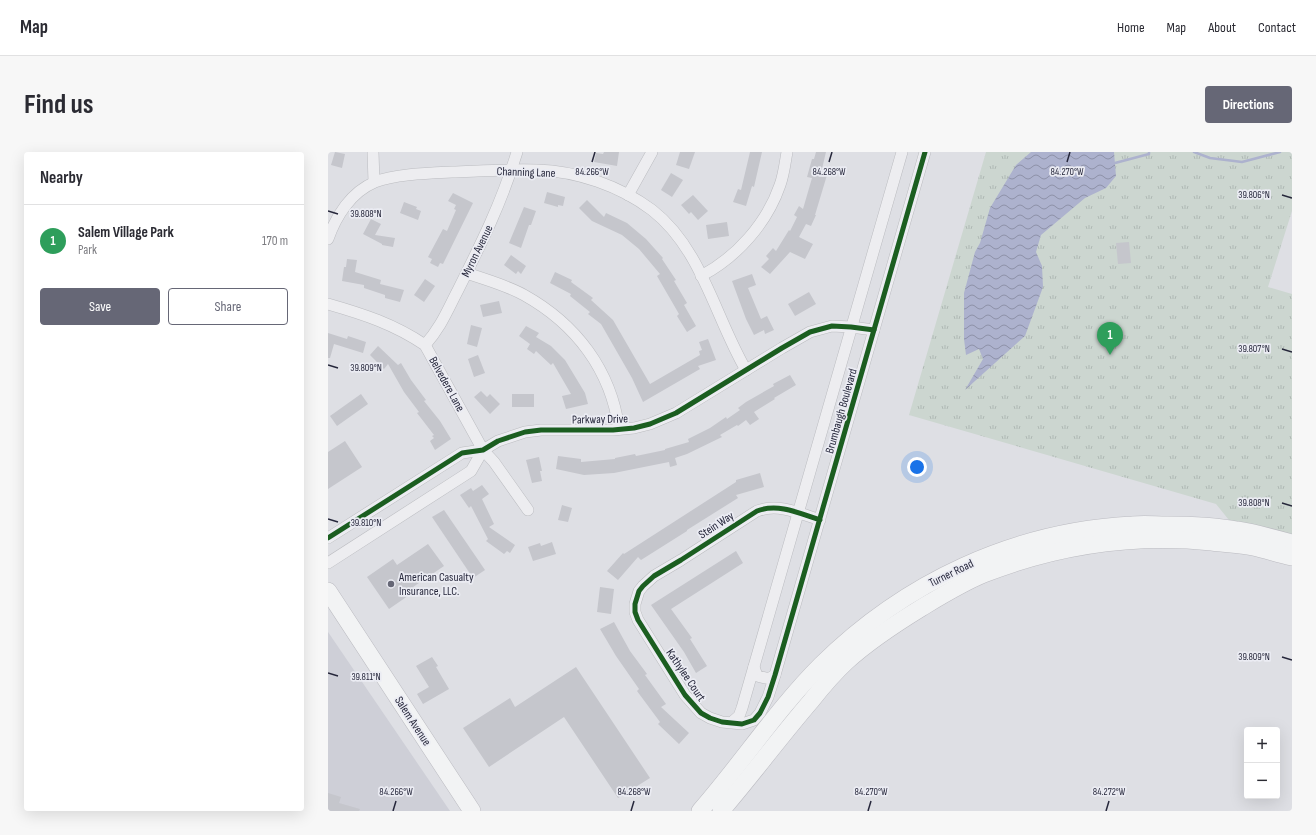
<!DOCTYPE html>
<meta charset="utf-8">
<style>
body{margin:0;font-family:"Sofia Sans Condensed",sans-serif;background:#f7f7f7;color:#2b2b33}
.controls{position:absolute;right:12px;bottom:12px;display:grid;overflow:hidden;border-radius:4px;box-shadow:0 4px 16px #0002}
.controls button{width:36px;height:36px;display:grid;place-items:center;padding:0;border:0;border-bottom:1px solid #e1e1e2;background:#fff;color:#2b2b33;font:20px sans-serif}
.you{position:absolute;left:589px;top:315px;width:14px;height:14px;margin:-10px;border:3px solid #fff;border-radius:50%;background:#1a73e8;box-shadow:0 0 0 6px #1a73e833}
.badge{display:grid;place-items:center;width:26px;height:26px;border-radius:50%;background:#666776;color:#fff;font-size:13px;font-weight:700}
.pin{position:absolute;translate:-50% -33px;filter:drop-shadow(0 1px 2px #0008)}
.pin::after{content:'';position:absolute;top:21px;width:14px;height:12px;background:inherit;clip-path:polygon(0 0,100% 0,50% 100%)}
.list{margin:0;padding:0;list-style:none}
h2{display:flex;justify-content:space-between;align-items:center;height:52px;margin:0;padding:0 16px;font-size:17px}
h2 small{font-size:13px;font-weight:400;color:#7c7c81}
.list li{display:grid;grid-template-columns:26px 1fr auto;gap:12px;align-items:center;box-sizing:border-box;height:72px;padding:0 16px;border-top:1px solid #e1e1e2}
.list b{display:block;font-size:15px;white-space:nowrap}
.list p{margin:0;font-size:13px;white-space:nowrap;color:#7c7c81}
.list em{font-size:13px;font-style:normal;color:#7c7c81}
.actions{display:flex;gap:8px;padding:12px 16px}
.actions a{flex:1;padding:9px 0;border:1px solid #666776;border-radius:4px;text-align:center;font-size:14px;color:#666776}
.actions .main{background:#666776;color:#fff}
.map{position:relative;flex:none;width:964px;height:659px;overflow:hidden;border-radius:4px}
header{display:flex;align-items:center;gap:24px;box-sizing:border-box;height:56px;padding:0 20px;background:#fff;border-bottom:1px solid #e1e1e2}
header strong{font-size:19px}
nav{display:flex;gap:22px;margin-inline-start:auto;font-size:14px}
.intro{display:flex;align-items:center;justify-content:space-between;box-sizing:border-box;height:96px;padding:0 24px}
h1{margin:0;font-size:28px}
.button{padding:10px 18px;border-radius:4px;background:#666776;color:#fff;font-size:14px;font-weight:700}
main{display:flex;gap:24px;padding:0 24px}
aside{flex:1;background:#fff;border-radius:4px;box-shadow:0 4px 16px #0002}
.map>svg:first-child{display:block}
.built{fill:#cecfd7}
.park{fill:url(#park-tufts)}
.water{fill:url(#water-waves)}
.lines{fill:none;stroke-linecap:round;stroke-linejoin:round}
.stream{stroke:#adb2ce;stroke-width:2.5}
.building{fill:#c5c6cc}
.minor-casing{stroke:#bbbcc0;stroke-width:12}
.primary-casing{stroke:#bbbbc1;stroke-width:18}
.minor{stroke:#ededf0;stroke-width:11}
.primary{stroke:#f2f3f4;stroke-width:17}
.cycleway-casing{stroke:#ebecf3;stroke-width:8}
.cycleway{stroke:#1b5e20;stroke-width:5}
.ticks{fill:none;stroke:#26273b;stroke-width:1.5}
.poi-dot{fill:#666776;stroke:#ebecf3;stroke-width:1.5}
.labels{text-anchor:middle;stroke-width:3.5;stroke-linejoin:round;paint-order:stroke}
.street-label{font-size:12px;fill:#26273b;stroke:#ebecf3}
.poi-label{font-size:12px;fill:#26273b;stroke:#ebecf3;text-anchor:start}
.ticks-label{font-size:10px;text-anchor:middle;fill:#26273b;stroke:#ebecf3;stroke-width:3.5;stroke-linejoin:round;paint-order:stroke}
</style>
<header>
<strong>Map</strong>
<nav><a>Home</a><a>Map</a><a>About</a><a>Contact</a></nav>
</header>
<div class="intro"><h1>Find us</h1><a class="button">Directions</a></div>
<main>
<aside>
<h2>Nearby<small></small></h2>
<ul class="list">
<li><span class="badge" style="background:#2e9e5b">1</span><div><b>Salem Village Park</b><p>Park</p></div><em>170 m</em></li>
</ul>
<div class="actions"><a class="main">Save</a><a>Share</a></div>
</aside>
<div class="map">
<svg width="964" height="659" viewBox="0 0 964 659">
<defs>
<pattern id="park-tufts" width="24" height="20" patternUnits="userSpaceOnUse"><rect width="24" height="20" fill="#ccd6d0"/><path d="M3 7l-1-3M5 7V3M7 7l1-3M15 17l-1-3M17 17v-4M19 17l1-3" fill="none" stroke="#afb8b4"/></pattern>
<pattern id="water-waves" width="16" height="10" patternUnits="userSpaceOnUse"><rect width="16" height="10" fill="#adb2ce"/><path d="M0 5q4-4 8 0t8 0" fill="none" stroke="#8d91a8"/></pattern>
</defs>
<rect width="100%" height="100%" fill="#dedfe4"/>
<path class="built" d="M 0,480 L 122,659 L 0,659 Z"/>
<path class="park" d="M 658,0 L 964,0 L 964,59 L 940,135 L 964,142 L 964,391 L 909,378 L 888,352 L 581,263 Z"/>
<path class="water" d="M 703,0 L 786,0 L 788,24 L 778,36 L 757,46 L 713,83 L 708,100 L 714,114 L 715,135 L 697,184 L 637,238 L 655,207 L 651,197 L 638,203 L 636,187 L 636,141 L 647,100 L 652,91 L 662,56 L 688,13 Z"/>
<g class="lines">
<g class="stream">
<path d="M 866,0 L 882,6 L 914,10 L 952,0"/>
<path d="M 787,11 L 821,2 L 821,0"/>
</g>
</g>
<g class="building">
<path d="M 7,0 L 17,2 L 14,16 L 3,13 Z"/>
<path d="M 276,0 L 291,0 L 289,14 L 266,10 L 268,1 L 275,2 Z"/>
<path d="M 352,0 L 367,0 L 361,17 L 348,13 Z"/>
<path d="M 422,0 L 434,0 L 426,35 L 424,34 L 418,54 L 405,50 L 410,37 L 413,38 Z"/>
<path d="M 488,0 L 498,0 L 493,21 L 499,23 L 487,63 L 488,63 L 483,74 L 478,72 L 471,85 L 485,92 L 477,107 L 462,100 L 442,122 L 433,115 L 441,107 L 438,104 L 445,96 L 448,99 L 461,78 L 462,79 L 469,65 L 466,63 L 471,54 L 475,57 L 484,26 L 479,25 L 484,7 L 486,7 Z"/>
<path d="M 343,21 L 355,28 L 344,45 L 333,38 Z"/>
<path d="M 219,40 L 237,45 L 235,54 L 230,53 L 230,55 L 216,51 Z"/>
<path d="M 125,41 L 145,51 L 115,112 L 112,111 L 110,115 L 102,111 L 104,107 L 100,105 L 115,77 L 119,79 L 128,58 L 126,57 L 128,53 L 120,49 Z"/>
<path d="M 365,43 L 380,59 L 370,68 L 363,60 L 361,62 L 353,53 Z"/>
<path d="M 259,48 L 276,65 L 278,61 L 299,71 L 318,87 L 335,106 L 334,107 L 348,128 L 346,129 L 359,151 L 356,153 L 368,174 L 359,180 L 349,164 L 351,162 L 329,124 L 332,122 L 311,97 L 294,83 L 264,69 L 251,56 Z"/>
<path d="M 76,50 L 89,55 L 88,57 L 93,59 L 90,68 L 72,61 Z"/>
<path d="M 196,55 L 208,59 L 203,73 L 201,73 L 193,96 L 181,91 Z"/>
<path d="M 43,67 L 53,72 L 47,83 L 67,86 L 65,95 L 54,93 L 54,92 L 35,82 Z"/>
<path d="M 399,70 L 401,84 L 380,87 L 378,73 Z"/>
<path d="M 801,90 L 803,111 L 790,112 L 788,91 Z"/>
<path d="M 183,103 L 198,114 L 193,122 L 190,119 L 188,122 L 176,113 Z"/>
<path d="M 19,107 L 29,108 L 27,120 L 53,128 L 52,132 L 76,138 L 72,150 L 57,146 L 57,143 L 36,136 L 36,133 L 14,129 L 16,115 L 18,115 Z"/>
<path d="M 227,120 L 244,128 L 243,130 L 265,146 L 263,148 L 285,168 L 322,232 L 372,203 L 371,199 L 374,198 L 371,190 L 380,187 L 388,208 L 370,214 L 372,217 L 315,250 L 304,226 L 273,172 L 260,162 L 262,160 L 242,144 L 243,142 L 222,131 Z"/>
<path d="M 424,122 L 428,133 L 420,136 L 433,167 L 439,164 L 446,178 L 437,182 L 436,178 L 426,183 L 418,167 L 404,129 Z"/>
<path d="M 97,127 L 107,134 L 96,150 L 86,143 Z"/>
<path d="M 481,140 L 488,152 L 467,164 L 460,152 Z"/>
<path d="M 171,149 L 174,161 L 155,165 L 152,153 Z"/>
<path d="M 143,173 L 154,176 L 149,195 L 139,192 Z"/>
<path d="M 198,174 L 211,181 L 208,185 L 223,194 L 237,208 L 257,241 L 260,252 L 238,257 L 234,244 L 243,242 L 225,211 L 223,213 L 208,199 L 206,202 L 199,197 L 202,192 L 191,184 Z"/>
<path d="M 0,181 L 19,187 L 20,184 L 38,190 L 35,201 L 6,192 L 2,206 L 0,206 Z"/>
<path d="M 50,194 L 70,213 L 73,211 L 83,228 L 98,248 L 96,249 L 112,269 L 123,287 L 107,298 L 102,289 L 106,286 L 104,284 L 106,283 L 89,261 L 91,260 L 76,240 L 60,212 L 56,217 L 42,203 Z"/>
<path d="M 150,203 L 157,221 L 146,225 L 140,207 Z"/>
<path d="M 462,223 L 468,233 L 446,246 L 447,247 L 426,260 L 431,267 L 422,273 L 418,268 L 410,274 L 409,273 L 392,283 L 394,285 L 359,302 L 347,306 L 349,313 L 342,315 L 341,310 L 286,321 L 256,323 L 228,317 L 230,304 L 253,307 L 253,310 L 287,307 L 287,306 L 307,302 L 308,304 L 337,298 L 337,297 L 361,290 L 360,287 L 382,276 L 398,265 L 399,267 L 412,258 L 410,256 L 418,250 L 446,234 L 445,232 Z"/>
<path d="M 153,239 L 159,245 L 162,242 L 172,252 L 162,262 L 146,245 Z"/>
<path d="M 33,242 L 40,252 L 9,274 L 2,264 Z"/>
<rect x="184" y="242" width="22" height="13"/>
<path d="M 17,289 L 34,315 L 0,337 L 0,300 Z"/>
<path d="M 211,305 L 214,319 L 212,319 L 214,329 L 204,331 L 198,308 Z"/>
<path d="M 432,321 L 436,335 L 408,343 L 410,346 L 359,378 L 359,379 L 313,408 L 310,405 L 290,428 L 279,419 L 295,401 L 296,402 L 408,330 L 408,328 Z"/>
<path d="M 154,333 L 161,342 L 154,347 L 166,372 L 161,375 L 187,393 L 182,401 L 179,399 L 176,402 L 158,389 L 160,387 L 143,354 L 141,356 L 132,343 L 143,336 L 145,339 Z"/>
<path d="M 234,353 L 244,356 L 240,370 L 230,368 Z"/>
<path d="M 116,358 L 157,418 L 145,426 L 104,365 Z"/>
<path d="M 224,390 L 228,402 L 205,409 L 200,395 L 212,391 L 213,394 Z"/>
<path d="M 100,392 L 116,414 L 85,435 L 87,439 L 61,457 L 39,425 L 65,407 L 69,413 Z"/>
<path d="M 408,399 L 415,411 L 343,457 L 364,486 L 362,487 L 379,514 L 368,521 L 356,500 L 323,453 Z"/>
<path d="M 272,435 L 286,437 L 283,462 L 269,460 Z"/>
<path d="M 286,470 L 302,499 L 319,522 L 317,523 L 338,552 L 333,555 L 361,581 L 351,592 L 330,572 L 332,570 L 309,539 L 311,537 L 288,504 L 272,477 Z"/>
<path d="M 104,505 L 110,514 L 108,515 L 121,537 L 95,552 L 89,542 L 101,535 L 88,514 Z"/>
<path d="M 248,515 L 322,626 L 290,646 L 236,565 L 161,615 L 135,576 L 182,546 L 187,555 Z"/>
<path d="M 0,641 L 13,645 L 11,651 L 32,657 L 31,659 L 0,659 Z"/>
</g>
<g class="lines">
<g class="minor-casing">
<g id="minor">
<path d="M 45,0 L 46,30"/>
<path d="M 300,43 L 324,0"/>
<path d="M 0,87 C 8,64 23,40 47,30 C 66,22 102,21 124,20 C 152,19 181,17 209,18 C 249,19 292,34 324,58 C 374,97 387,165 418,218"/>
<path d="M 139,121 C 158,128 178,133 196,143 C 248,172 283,218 291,277"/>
<path d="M 373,124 C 409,105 439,71 452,33 C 456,22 457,11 459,0"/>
<path d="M 0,152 C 35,162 66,172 97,193 L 155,298 L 166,310 L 200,358"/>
<path d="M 97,193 C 113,175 119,159 130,138 C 153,92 174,50 189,0"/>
<path d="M 492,368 C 471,361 450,351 429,359 L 353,408 L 326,424 L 315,434 L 311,439 L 307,452 L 307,460 L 310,468 L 357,543 L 373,561 L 382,566 L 394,570 L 414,572 L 426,568 L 432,561 L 440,545 L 447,523 L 597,0"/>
<path d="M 0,386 L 134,301 L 155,298 L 170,289 L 197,280 L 213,278 L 285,278 L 306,276 L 322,272 L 348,261 L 454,196 L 482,180 L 504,174 L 523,175 L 546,178"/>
<path d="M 0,411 L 143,319 L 155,298"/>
<path d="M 426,515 L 429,524 C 437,526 441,528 447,523"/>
<path d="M 404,570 L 411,564 L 414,556 L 574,0"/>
</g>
</g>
<g class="primary-casing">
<g id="primary">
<path d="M 0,439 L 144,659"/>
<path d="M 372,659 C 414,611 449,557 493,513 C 577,430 686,379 804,373 C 816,372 827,373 839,373 C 862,373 887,374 909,378 C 928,381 946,386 964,391"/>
<path d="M 393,659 C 424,623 452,585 483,549 C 494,535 506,521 519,509 C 542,488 567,472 593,456 C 613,444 634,431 656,422 C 730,393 805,382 884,390 C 898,392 912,392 925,395 C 938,398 951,402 964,405"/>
</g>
</g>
<use href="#minor" class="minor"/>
<use href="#primary" class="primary"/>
<g class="cycleway-casing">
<g id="cycleway">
<path d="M 492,368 C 471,361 450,351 429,359 L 353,408 L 326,424 L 315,434 L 311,439 L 307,452 L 307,460 L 310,468 L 357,543 L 373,561 L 382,566 L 394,570 L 414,572 L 426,568 L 432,561 L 440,545 L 447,523 L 597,0"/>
<path d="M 0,386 L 134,301 L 155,298 L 170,289 L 197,280 L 213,278 L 285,278 L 306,276 L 322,272 L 348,261 L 454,196 L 482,180 L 504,174 L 523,175 L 546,178"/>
</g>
</g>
<use href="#cycleway" class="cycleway"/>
</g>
<path class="ticks" d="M 264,10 L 267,0M 501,10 L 504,0M 739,10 L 742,0M 954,43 L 964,46M 0,59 L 10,62M 954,197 L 964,200M 0,213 L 10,216M 954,351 L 964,354M 0,367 L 10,370M 954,505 L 964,508M 0,521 L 10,524M 65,659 L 68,649M 303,659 L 306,649M 540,659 L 543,649M 778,659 L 781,649"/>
<circle class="poi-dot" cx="63" cy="432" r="4"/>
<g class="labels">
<g class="street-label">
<text transform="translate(198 20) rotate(2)" y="4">Channing Lane</text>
<text transform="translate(149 99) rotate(-64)" y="4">Myron Avenue</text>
<text transform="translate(119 232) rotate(61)" y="4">Belvedere Lane</text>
<text transform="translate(513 259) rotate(-74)" y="4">Brumbaugh Boulevard</text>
<text transform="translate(272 267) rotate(-1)" y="4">Parkway Drive</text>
<text transform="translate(388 373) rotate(-33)" y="4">Stein Way</text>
<text transform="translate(623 421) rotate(-26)" y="4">Turner Road</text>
<text transform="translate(358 523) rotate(56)" y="4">Kathylee Court</text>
<text transform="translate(85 569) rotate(57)" y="4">Salem Avenue</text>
</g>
<g class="poi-label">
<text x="71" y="429">American Casualty<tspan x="71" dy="14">Insurance, LLC.</tspan></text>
</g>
</g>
<g class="ticks-label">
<text x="264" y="23">84.266°W</text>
<text x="501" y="23">84.268°W</text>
<text x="739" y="23">84.270°W</text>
<text x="926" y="46">39.806°N</text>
<text x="38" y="65">39.808°N</text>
<text x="926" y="200">39.807°N</text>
<text x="38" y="219">39.809°N</text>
<text x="926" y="354">39.808°N</text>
<text x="38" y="374">39.810°N</text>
<text x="926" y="508">39.809°N</text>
<text x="38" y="528">39.811°N</text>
<text x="68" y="643">84.266°W</text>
<text x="306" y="643">84.268°W</text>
<text x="543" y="643">84.270°W</text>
<text x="781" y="643">84.272°W</text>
</g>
</svg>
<div class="controls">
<button>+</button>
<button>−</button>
</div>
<div class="you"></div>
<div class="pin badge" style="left:782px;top:203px;background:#2e9e5b">1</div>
</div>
</main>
